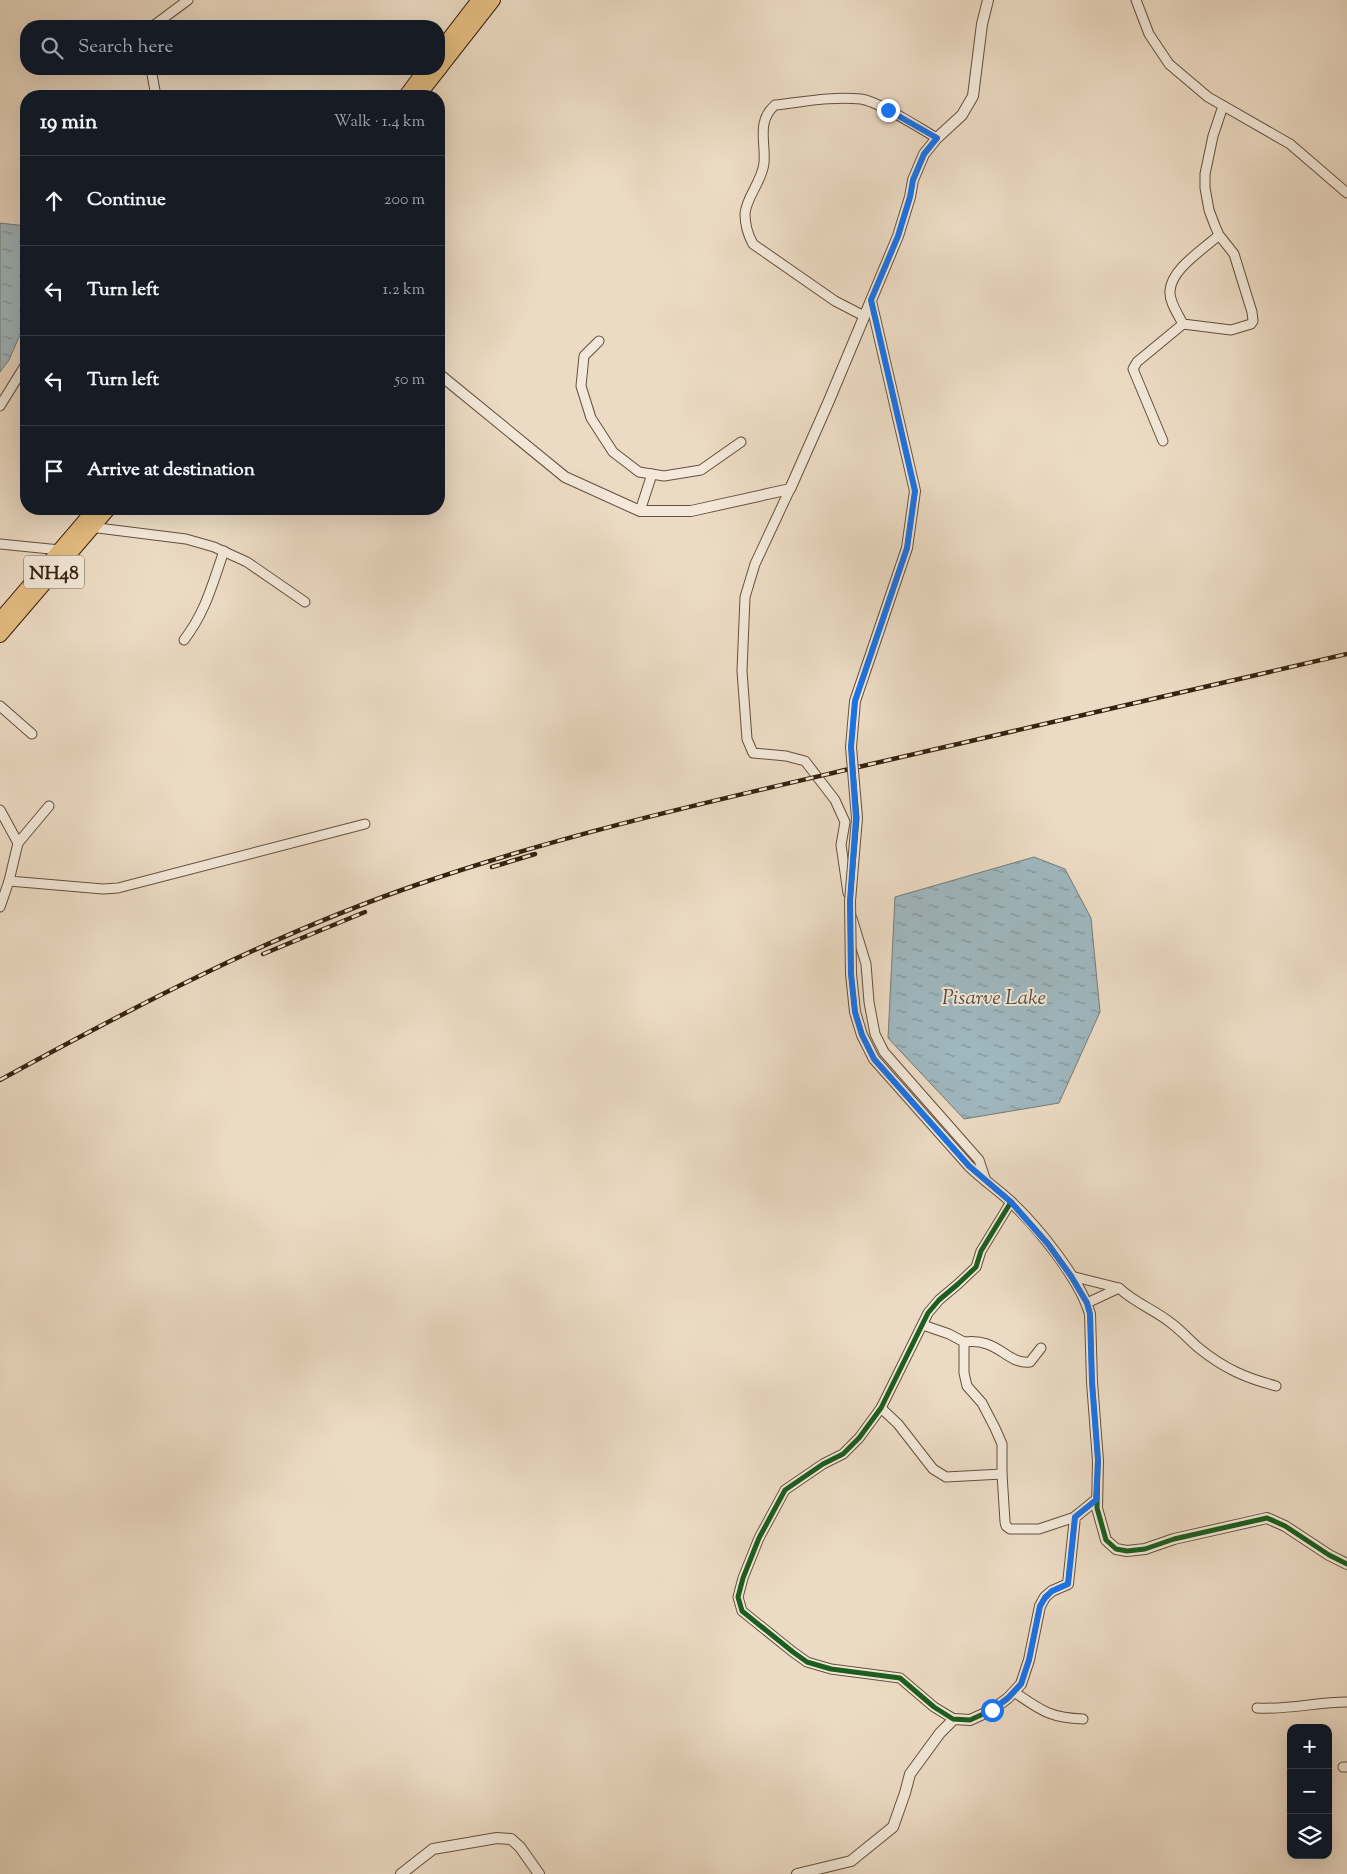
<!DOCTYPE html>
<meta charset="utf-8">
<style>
body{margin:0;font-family:"Sorts Mill Goudy",serif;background:#242831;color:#f1f3f6}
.controls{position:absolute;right:15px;bottom:15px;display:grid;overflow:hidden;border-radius:10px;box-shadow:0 5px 20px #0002}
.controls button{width:45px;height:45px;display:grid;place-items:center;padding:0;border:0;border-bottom:1px solid #363941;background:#171b24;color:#f1f3f6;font:25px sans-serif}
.stop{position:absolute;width:15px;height:15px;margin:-11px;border:4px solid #1a73e8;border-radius:50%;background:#fff}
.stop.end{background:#1a73e8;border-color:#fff;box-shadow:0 1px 5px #0008}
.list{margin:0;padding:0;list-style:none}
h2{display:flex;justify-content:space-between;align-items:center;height:65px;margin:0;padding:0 20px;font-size:21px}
h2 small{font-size:16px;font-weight:400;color:#9ea1a6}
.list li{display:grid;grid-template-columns:32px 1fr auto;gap:15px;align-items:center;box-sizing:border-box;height:90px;padding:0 20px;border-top:1px solid #363941}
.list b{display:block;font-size:19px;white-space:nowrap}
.list em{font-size:16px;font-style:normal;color:#9ea1a6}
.icon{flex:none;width:28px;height:28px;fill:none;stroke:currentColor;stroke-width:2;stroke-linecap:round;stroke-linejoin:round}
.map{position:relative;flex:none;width:1347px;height:1874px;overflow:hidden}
.search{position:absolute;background:#171b24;box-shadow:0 5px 20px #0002;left:20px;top:20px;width:425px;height:55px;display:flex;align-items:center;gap:12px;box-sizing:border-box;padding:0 18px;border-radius:20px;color:#9ea1a6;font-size:19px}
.panel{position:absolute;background:#171b24;box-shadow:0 5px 20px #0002;left:20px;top:90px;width:425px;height:425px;border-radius:20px}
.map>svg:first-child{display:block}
.water{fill:url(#water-ripples);stroke:#757c79}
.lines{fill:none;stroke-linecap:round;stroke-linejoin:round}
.minor-casing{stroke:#64503c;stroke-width:11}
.tertiary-casing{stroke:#64503c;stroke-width:12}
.trunk-casing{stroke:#36210e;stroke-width:16}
.minor{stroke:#f3e8d9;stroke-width:9}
.tertiary{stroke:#f3e8d9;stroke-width:10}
.trunk{stroke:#e6be82;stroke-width:14}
.rail-casing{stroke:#36210e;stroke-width:4.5}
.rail{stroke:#f3e8d9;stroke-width:2.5;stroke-dasharray:8;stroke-linecap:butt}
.tertiary-bridge-casing{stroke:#64503c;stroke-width:12;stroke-linecap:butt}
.tertiary-bridge{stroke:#f3e8d9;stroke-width:10}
.cycleway-casing{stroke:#f3e8d9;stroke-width:8}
.cycleway{stroke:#1b5e20;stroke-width:5}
.route{stroke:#1a73e8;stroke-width:6}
.labels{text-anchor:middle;stroke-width:4;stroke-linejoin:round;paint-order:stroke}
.shield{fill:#f3e8d9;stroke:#6f5d4b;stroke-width:1}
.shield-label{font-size:19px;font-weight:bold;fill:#36210e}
.water-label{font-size:21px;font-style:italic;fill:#564e43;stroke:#f3e8d9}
</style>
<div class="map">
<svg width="1347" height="1874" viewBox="0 0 1347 1874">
<defs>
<pattern id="water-ripples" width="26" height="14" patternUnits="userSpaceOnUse" patternTransform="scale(1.25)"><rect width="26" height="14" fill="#9fb8c0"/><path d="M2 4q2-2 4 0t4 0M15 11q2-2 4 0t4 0" fill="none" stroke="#82959a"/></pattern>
</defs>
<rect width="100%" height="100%" fill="#ecdbc4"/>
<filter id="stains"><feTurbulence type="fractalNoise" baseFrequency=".004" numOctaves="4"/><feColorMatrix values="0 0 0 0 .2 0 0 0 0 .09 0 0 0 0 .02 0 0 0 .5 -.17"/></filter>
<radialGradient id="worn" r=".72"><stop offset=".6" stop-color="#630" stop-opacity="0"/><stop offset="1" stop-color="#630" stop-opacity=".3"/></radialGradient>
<g class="water">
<path d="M 0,223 L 26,226 L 26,321 L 9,360 L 0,372 Z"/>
<path d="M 1034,857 L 1065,869 L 1091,918 L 1100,1012 L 1059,1103 L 964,1119 L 888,1038 L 895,897 Z"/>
</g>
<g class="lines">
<g class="minor-casing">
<g id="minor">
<path d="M 1136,0 L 1149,34 L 1169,64 L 1208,97 L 1290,144 L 1347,193"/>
<path d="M 153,26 L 188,0"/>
<path d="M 151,69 L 156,96"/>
<path d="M 1219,235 C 1204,249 1171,269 1170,291 C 1169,302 1178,314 1183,324 L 1231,330 L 1251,324 L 1253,321 L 1252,312 L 1234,254 L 1219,235 L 1215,226 L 1209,210 L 1205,188 L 1205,174 L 1213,136 L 1223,106"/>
<path d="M 864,316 L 835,301 L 753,244 C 748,235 745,225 745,214 C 746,197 762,182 764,163 C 766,142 756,122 775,105 C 802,102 833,96 861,99 C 880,102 919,128 937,138"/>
<path d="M 599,341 L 584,356 L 581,386 L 591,418 L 613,452 L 639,472 L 664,476 L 701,470 L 741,442"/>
<path d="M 0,406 L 26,364"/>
<path d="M 1163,441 L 1133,369 L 1137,362 L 1183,324"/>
<path d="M 790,489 L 755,564 L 745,597 L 742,671 L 747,739 L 753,753 L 786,756 L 805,761 L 835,800 L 845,822 L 841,845 L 848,893"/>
<path d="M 640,511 L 652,474"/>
<path d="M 90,527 L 186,539 L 214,547 L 247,562 L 305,602"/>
<path d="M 0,544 L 60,550"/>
<path d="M 184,640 C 206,611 212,585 224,551"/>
<path d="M 0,706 L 32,734"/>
<path d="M 0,810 L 18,843 L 9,881 L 103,889 L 118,888 L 365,824"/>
<path d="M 18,843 L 49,806"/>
<path d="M 0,907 L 9,881"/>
<path d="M 852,918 L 866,964 L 869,1002 L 875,1034 L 884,1052 L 979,1160 L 986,1181"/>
<path d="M 1071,1276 L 1119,1288"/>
<path d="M 1087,1303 L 1119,1288 C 1135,1303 1155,1310 1171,1323 C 1182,1331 1190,1341 1200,1349 C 1225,1369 1246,1378 1276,1386"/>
<path d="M 964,1342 C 972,1341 979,1341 987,1344 C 1003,1349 1012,1364 1030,1362 L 1041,1348"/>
<path d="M 881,1408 L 898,1424 L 933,1469 L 946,1477 L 1002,1474 L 1002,1444 L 995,1428 L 982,1403 L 967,1386 L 964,1373 L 964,1342 L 949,1334 L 923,1325"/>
<path d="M 1002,1474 L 1005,1522 L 1006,1526 L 1010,1529 L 1039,1529 L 1075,1517"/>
<path d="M 1014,1692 C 1041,1710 1049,1718 1083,1719"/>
<path d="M 1257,1708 C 1287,1710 1317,1702 1347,1702"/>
<path d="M 954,1719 L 934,1707 L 900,1678 L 831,1669 L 807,1662 L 793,1652 L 742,1611 L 738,1597 L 743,1578 L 759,1538 L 785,1490 L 823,1464 L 843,1454 L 859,1438 L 881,1408 L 928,1313 L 939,1300 L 958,1284 L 976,1267 L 981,1251 L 1011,1202"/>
<path d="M 1343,1767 L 1347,1767"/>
</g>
</g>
<g class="tertiary-casing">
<g id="tertiary">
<path d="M 871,301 L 896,409"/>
<path d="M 439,374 L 565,477 L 640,511 L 691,511 L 790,489 L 828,403 L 898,236 L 910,197 L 913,180 L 924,154 L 937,138 L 962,115 L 973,96 L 982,24 L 988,0"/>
<path d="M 969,1166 C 982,1179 997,1189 1010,1201 C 1037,1226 1080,1279 1090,1314 L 1092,1382 L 1098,1461 L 1097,1508 L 1106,1540 L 1116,1549 L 1127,1551 L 1145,1549 L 1174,1539 L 1267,1518 L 1285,1526 L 1329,1555 L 1347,1564"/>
<path d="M 401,1874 L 433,1849 L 497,1838 L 511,1839 L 520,1847 L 539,1874"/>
<path d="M 797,1874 L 851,1861 L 893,1827 L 905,1793 L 910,1774 L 940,1733 L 954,1719 L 970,1720 L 992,1710 L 1008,1698 L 1021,1684 L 1029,1660 L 1040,1606 L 1045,1597 L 1052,1591 L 1068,1584 L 1075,1517 L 1096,1500"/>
</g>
</g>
<g class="trunk-casing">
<g id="trunk">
<path d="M 439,52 L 479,0"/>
<path d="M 439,69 L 493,0"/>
<path d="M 406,96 L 426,69"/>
<path d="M 418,96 L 439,69"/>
<path d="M 0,620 L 95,509"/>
<path d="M 0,635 L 108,509"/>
</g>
</g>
<use href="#minor" class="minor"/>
<use href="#tertiary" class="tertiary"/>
<use href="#trunk" class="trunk"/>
<g class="rail-casing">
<g id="rail">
<path d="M 492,867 L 535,854"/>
<path d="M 263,954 L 365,912"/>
<path d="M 0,1080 C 135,1006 273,934 419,884 C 561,835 708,802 854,768 C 1018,730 1183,692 1347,654"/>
</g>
</g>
<use href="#rail" class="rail"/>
<g class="tertiary-bridge-casing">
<path id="tertiary-bridge" d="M 896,409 L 915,491 L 907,548 L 855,701 L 851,747 L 857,818 L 850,901 L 851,974 L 855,1012 L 862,1035 L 874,1059 L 969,1166"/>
</g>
<use href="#tertiary-bridge" class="tertiary-bridge"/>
<g class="cycleway-casing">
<g id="cycleway">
<path d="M 871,300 L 915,491 L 907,548 L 855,701 L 851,747 L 857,818 L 850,901 L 851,974 L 855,1012 L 862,1035 L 874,1059 L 969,1166 L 1011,1202 L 1048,1244 L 1071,1276 L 1087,1303 L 1090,1314 L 1092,1382 L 1098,1461 L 1097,1508 L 1106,1540 L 1116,1549 L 1127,1551 L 1145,1549 L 1174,1539 L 1267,1518 L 1285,1526 L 1329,1555 L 1347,1564"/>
<path d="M 1011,1202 L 981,1251 L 976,1267 L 958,1284 L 939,1300 L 928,1313 L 881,1408 L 859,1438 L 843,1454 L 823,1464 L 785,1490 L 759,1538 L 743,1578 L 738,1597 L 742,1611 L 793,1652 L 807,1662 L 831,1669 L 900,1678 L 934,1707 L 953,1719 L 970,1720 L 992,1710 L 1008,1698 L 1021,1684 L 1029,1660 L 1040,1606 L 1045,1597 L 1052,1591 L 1068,1584 L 1075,1517 L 1096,1500"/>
</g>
</g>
<use href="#cycleway" class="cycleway"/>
</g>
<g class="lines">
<path class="route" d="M 888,110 L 937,138 L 924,154 L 913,180 L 910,197 L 898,236 L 871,300 L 915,491 L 907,548 L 855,701 L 851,747 L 856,818 L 850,901 L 851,974 L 855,1012 L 862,1035 L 874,1059 L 969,1166 L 1011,1202 L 1048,1244 L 1071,1276 L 1087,1303 L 1090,1314 L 1092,1382 L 1098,1460 L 1096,1500 L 1075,1517 L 1068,1584 L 1052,1591 L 1045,1598 L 1040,1606 L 1029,1660 L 1021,1684 L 1008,1698 L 992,1710"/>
</g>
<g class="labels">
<rect class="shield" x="24" y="555.5" width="60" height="33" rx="4"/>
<g class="shield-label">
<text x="54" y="579">NH48</text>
</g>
<g class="water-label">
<text x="994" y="1004">Pisarve Lake</text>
</g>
</g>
<rect width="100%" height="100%" filter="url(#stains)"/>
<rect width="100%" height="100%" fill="url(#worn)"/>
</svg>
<div class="controls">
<button>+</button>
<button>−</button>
<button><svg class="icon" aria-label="layers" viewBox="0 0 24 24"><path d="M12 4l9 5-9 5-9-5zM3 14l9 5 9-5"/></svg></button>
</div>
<div class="stop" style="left:992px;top:1710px"></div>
<div class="stop end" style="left:888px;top:110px"></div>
<div class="search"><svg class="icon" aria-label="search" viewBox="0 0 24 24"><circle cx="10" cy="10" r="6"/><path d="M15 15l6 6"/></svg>Search here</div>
<section class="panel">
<h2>19 min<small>Walk · 1.4 km</small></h2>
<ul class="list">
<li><svg class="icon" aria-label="ahead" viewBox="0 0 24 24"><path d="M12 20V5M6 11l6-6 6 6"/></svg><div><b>Continue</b></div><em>200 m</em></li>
<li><svg class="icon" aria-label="left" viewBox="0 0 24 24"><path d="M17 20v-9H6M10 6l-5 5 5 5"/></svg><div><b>Turn left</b></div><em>1.2 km</em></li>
<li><svg class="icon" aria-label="left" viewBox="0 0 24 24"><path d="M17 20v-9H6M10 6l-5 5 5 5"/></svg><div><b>Turn left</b></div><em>50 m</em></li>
<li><svg class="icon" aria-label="arrive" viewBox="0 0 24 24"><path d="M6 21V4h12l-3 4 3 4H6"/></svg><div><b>Arrive at destination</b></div></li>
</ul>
</section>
</div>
